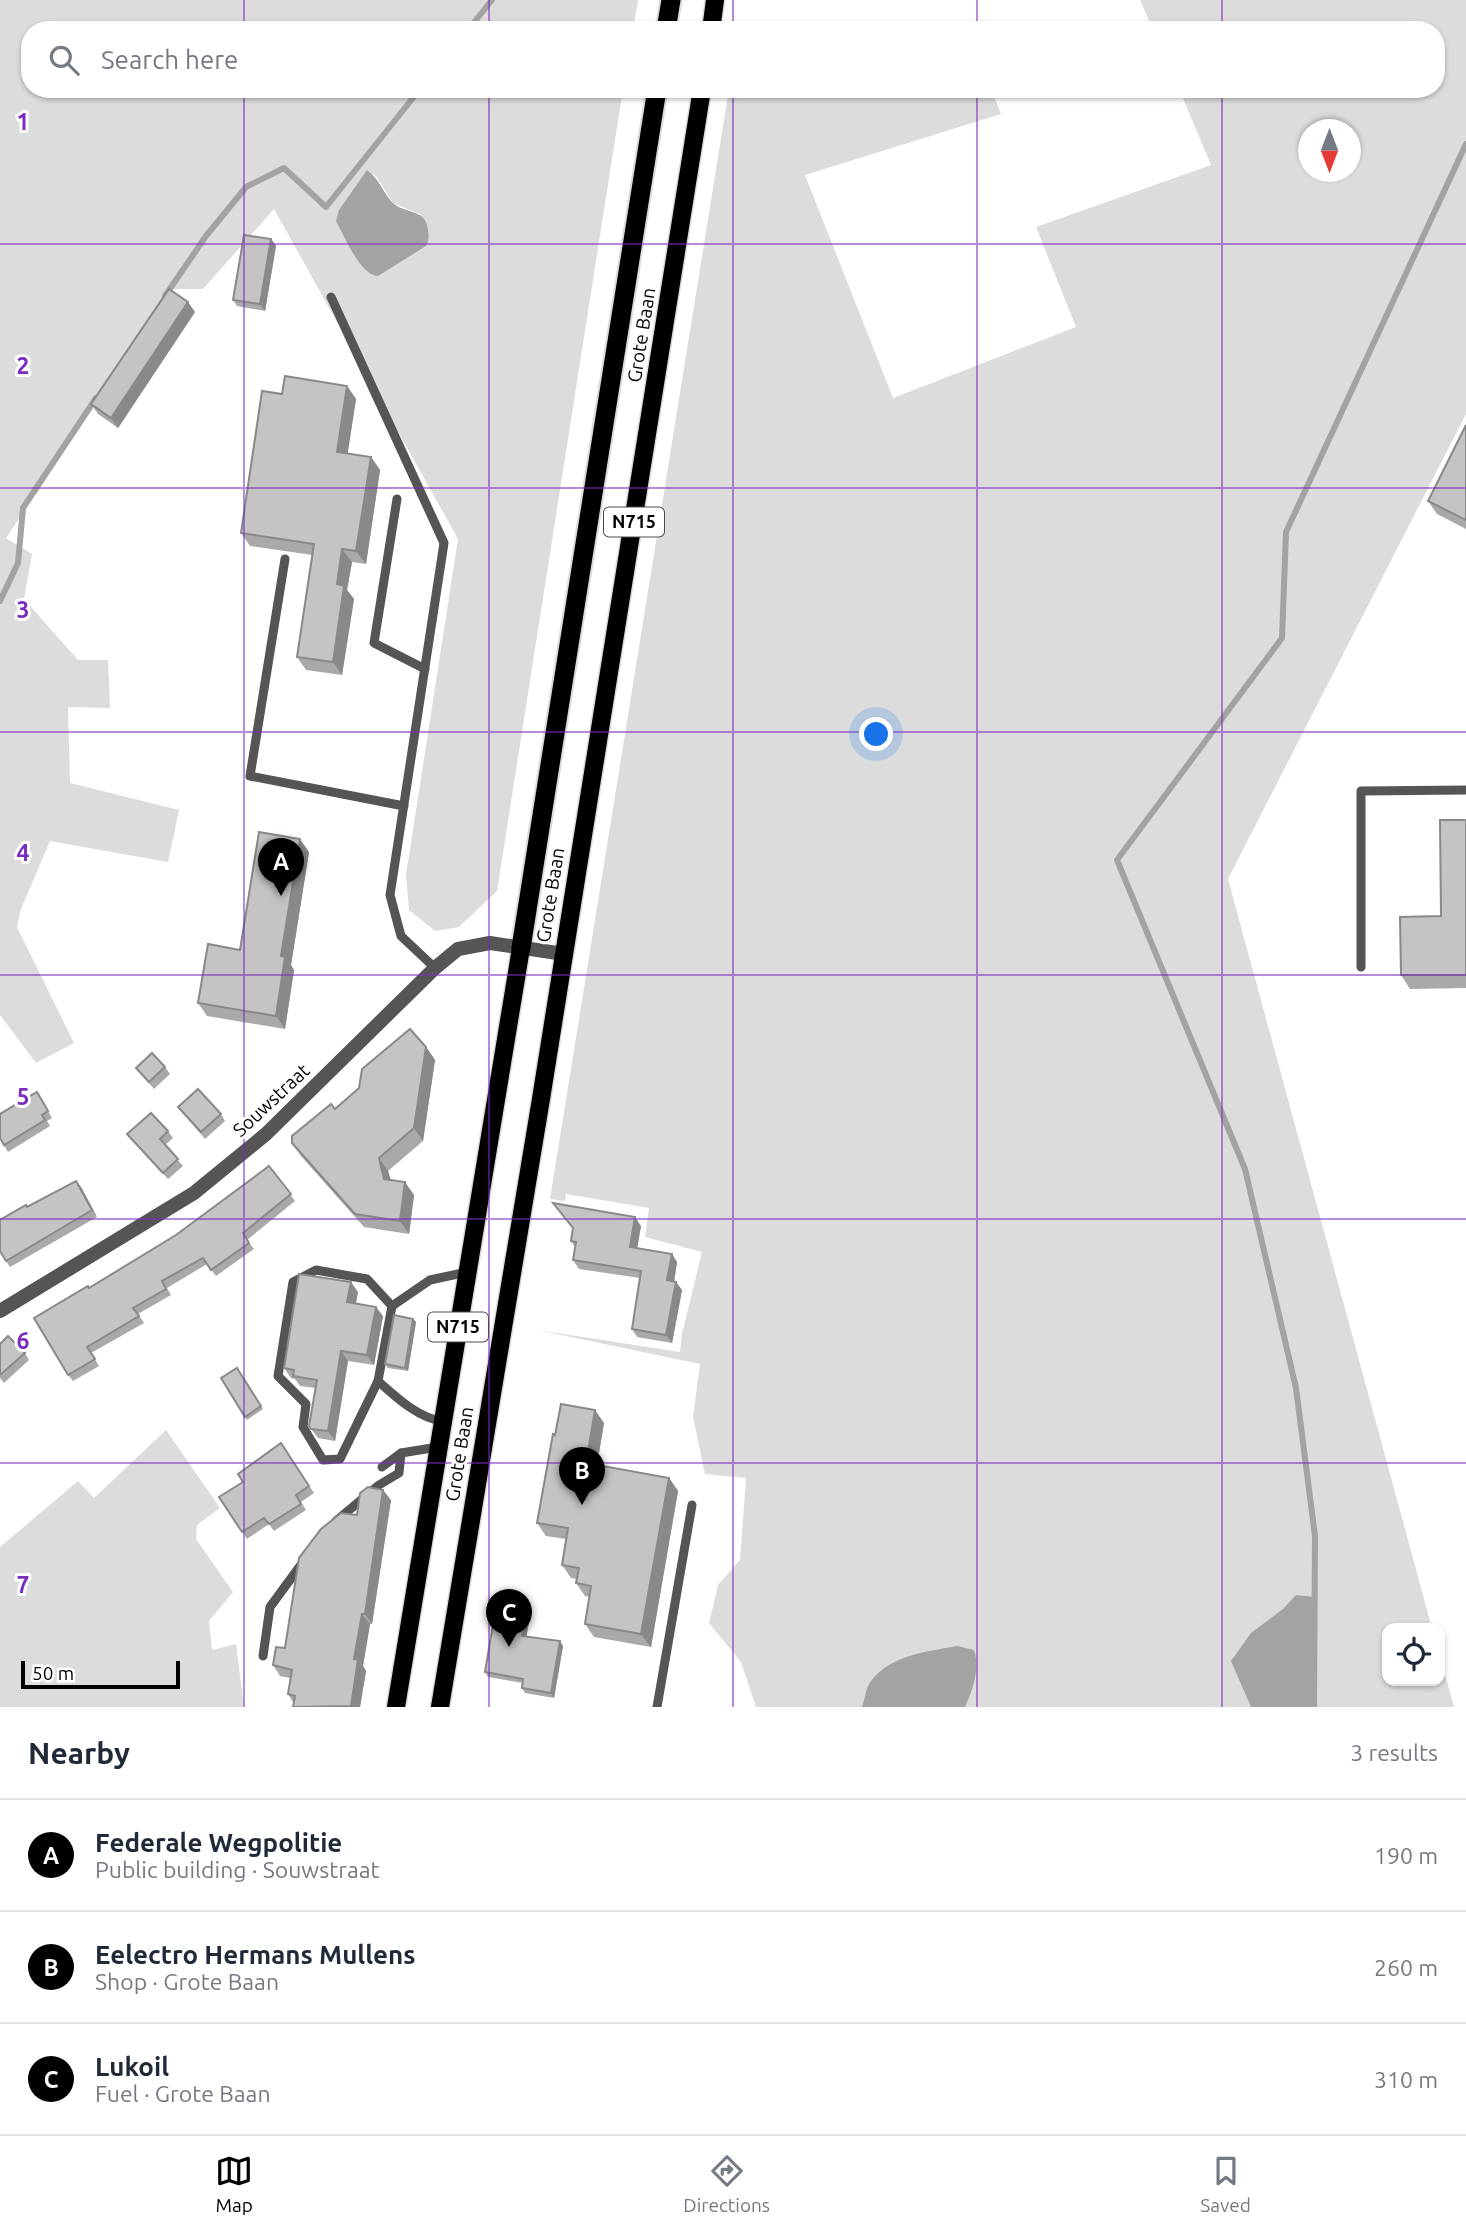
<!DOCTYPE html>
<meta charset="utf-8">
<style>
body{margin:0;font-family:Ubuntu,sans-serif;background:#f2f2f3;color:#1f2937}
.controls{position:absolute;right:21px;bottom:21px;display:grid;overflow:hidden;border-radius:14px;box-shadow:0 2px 5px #0004}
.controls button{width:63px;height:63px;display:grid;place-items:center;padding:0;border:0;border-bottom:2px solid #e0e1e3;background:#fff;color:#1f2937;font:35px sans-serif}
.compass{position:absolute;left:1298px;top:119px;width:63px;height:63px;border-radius:50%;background:#fff;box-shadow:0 2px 5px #0004;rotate:180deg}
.scale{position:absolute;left:21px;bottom:18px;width:159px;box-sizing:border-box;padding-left:7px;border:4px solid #000;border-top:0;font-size:19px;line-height:24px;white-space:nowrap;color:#000;-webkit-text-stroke:5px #fff;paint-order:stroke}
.you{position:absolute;left:877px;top:735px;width:24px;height:24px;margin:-18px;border:5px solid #fff;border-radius:50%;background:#1a73e8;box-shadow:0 0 0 10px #1a73e833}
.badge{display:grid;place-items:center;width:46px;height:46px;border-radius:50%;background:#000;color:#fff;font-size:23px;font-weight:700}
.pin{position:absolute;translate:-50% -58px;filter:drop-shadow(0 2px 4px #0008)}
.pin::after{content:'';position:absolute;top:37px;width:24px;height:21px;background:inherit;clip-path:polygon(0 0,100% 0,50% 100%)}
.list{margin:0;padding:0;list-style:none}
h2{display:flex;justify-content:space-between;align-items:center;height:91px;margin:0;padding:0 28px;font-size:30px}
h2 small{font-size:23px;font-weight:400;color:#747a83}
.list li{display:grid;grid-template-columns:46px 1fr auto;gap:21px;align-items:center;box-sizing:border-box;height:112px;padding:0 28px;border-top:2px solid #e0e1e3}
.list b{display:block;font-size:26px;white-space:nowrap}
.list p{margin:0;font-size:23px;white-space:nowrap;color:#747a83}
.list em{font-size:23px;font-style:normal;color:#747a83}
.icon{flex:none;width:38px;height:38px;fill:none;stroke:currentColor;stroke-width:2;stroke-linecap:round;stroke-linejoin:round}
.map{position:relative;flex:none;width:1466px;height:1707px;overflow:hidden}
.search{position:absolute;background:#fff;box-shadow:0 2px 5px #0004;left:21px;right:21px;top:21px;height:77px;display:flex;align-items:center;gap:18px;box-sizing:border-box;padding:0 24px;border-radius:28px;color:#747a83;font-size:26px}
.sheet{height:427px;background:#fff}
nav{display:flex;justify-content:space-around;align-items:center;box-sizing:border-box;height:98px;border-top:2px solid #e0e1e3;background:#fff;font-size:19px;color:#747a83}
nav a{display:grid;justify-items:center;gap:4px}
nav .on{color:#000}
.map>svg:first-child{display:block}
.green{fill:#dcdcdc;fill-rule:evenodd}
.water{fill:#a3a3a3}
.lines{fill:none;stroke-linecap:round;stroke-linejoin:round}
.stream{stroke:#a3a3a3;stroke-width:6}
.primary-casing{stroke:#dbdbdb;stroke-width:21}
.trunk-casing{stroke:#dbdbdb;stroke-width:23}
.service{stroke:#555;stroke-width:9}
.minor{stroke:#555;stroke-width:14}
.primary{stroke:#000;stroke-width:18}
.trunk{stroke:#000;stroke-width:19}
.wall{fill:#a9a9a9}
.shaded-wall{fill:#898989}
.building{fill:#c4c4c4;stroke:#898989;stroke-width:2}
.grid{fill:none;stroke:#7b2cbf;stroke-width:2;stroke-opacity:0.55}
.labels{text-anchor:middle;stroke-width:6;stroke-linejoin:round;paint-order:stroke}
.shield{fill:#fff;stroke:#4c4c4c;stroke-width:2}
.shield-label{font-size:18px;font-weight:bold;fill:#000}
.street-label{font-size:19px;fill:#000;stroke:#fff}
.grid-label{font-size:23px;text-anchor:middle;font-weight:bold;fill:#7b2cbf;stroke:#fff;stroke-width:6;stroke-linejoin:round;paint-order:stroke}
</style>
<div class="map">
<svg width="1466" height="1707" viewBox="0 0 1466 1707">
<rect width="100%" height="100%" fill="#fff"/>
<g class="green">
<path d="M 0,0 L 638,0 L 633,30 L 30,30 L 30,89 L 623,89 L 497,891 L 459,927 L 435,931 L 409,910 L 406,875 L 458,539 L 274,209 L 203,289 L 173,289 L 6,538 L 32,554 L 24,599 L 78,660 L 108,660 L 110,708 L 68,707 L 70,783 L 179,810 L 168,862 L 50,841 L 21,909 L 17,927 L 74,1043 L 36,1063 L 0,1015 ZM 367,171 L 376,176 L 393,203 L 422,215 L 339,210 Z"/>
<path d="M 1140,0 L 1466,0 L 1466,414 L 1228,879 L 1432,1628 L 1387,1628 L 1387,1681 L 1440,1681 L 1440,1656 L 1454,1707 L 756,1707 L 741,1662 L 709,1623 L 718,1585 L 740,1560 L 746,1478 L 705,1474 L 693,1417 L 700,1364 L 538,1330 L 680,1352 L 682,1334 L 702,1252 L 645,1237 L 649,1208 L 566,1194 L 565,1201 L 550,1199 L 729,89 L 991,89 L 1001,114 L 805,175 L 893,398 L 1076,327 L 1036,227 L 1211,165 L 1179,89 L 1436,89 L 1436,30 L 1153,30 ZM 1308,130 L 1350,130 L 1350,172 L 1308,172 Z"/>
<path d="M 166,1430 L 220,1508 L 197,1525 L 196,1539 L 233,1592 L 209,1621 L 212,1650 L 236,1644 L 244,1707 L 0,1707 L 0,1547 L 78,1481 L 94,1498 Z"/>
</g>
<g class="water">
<path d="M 367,170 C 379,179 382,190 391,201 C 403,215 426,207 428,230 C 429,237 429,240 426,246 L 378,276 C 360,275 345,237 336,221 L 339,210 Z"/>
<path d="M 1296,1595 L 1315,1597 L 1314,1707 L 1251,1707 L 1231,1661 L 1251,1633 L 1283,1609 Z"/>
<path d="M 957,1646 L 974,1650 C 980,1668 973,1690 965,1707 L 862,1707 C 865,1699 866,1687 871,1681 C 892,1654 927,1652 957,1646 Z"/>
</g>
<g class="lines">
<g class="stream">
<path d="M 468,30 L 492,0"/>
<path d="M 165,296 L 206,236 L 246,187 L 284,168 L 326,207 L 420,89"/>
<path d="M 0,601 L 18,563 L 23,508 L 96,398"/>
<path d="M 1314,1707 L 1315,1536 L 1296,1388 L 1245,1169 L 1117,860 L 1282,638 L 1286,532 L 1466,144"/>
</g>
<g class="primary-casing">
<g id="primary">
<path d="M 711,30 L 715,0"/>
<path d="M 396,1707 L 521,948"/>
<path d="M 440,1707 L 541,1099 L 702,89"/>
</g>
</g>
<g class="trunk-casing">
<g id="trunk">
<path d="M 666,30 L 671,0"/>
<path d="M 521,948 L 657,89"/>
</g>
</g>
<g class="service">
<path d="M 331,297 L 444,543 L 390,895 L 401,936 L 435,968"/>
<path d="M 397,499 L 374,643 L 425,669"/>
<path d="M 285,559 L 250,776 L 404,806"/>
<path d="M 1361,967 L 1361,791 L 1466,790"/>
<path d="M 378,1381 L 340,1459 L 323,1460 L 303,1427 L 306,1404 L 278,1376 L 293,1282 L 316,1270 L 367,1279 L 392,1306"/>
<path d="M 442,1421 C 418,1418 396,1397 378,1381 L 392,1306 L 430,1280 L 467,1272"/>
<path d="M 382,1467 L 401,1453 L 438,1447"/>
<path d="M 336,1521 L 379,1485 L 399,1473 L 401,1453"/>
<path d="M 263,1656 L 270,1607 L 303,1562"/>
<path d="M 657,1707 L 692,1505"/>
</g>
<path class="minor" d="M 0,1311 L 194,1193 L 266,1134 L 435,968 L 458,949 L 490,943 L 564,954"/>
<use href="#primary" class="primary"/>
<use href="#trunk" class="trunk"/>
</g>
<g class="wall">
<path d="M 271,239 L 276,246 L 265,311 L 237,306 L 233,300 Z"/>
<path d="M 195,312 L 118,428 L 98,414 L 91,404 Z"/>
<path d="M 347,386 L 356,399 L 347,453 L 371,457 L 380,470 L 366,564 L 352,562 L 347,590 L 354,599 L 342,675 L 306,670 L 297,657 L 312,555 L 250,546 L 241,533 L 282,394 Z"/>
<path d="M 1466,425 L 1466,529 L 1437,514 L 1428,501 Z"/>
<path d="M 1466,820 L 1466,988 L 1410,989 L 1401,975 L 1441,916 Z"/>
<path d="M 309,852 L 291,965 L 294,970 L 285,1029 L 207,1016 L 198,1003 L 240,950 Z"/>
<path d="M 426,1047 L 435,1060 L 423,1141 L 388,1171 L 391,1180 L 414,1195 L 409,1234 L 364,1227 L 301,1156 L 292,1143 L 335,1109 Z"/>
<path d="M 165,1067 L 170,1074 L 154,1089 L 136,1068 Z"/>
<path d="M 37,1092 L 52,1118 L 47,1121 L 50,1126 L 8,1152 L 4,1145 Z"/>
<path d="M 178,1107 L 221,1114 L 225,1121 L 205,1139 Z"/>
<path d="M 168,1131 L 173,1138 L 165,1145 L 183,1166 L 168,1179 L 132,1140 L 127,1134 Z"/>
<path d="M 269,1166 L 295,1201 L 247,1240 L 254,1249 L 216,1276 L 207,1264 L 167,1288 L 171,1295 L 138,1314 L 144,1323 L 91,1353 L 99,1366 L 73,1381 L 68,1375 L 89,1288 L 176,1235 Z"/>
<path d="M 81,1187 L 97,1217 L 10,1267 L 6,1261 L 27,1207 Z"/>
<path d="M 641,1226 L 637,1248 L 677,1262 L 674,1282 L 676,1282 L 682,1290 L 672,1343 L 637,1337 L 632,1329 L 640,1278 L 579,1269 L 573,1260 L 575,1247 L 571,1241 Z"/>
<path d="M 358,1292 L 356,1303 L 383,1316 L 374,1365 L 348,1361 L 335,1441 L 318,1438 L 309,1426 L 316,1388 L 300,1386 L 295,1379 L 291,1378 L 284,1368 Z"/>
<path d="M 413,1319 L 416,1322 L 408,1371 L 388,1368 L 385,1364 Z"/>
<path d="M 0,1344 L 25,1353 L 29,1360 L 4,1383 L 0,1378 Z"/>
<path d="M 237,1368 L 263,1409 L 247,1420 L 221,1378 Z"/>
<path d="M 604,1423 L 597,1465 L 669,1478 L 678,1491 L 651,1647 L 594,1637 L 585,1624 L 590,1597 L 585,1596 L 576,1583 L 577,1579 L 571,1578 L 562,1565 L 566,1539 L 546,1536 L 537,1523 L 555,1435 Z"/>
<path d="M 281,1443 L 314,1493 L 301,1502 L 306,1510 L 274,1531 L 269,1524 L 247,1539 L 219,1497 L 243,1482 Z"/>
<path d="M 391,1500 L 372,1624 L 370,1624 L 363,1666 L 366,1671 L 360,1707 L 293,1707 L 293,1702 L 288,1694 L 290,1678 L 280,1676 L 273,1665 L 285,1648 L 357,1515 Z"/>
<path d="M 526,1612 L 530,1616 L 526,1636 L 563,1646 L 554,1698 L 525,1693 L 522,1688 L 523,1683 L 488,1677 L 485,1672 Z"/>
</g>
<g class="shaded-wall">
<path d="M 271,239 L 276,246 L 265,311 L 260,304 Z"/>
<path d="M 188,302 L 195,312 L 118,428 L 111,418 Z"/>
<path d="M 347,386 L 356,399 L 346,465 L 337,452 Z"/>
<path d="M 371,457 L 380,470 L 366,564 L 356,551 Z"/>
<path d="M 342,549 L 352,562 L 347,590 L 354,599 L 342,675 L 333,662 L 337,584 Z"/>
<path d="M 300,839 L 309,852 L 291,965 L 294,970 L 285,1029 L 276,1016 L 281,956 Z"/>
<path d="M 426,1047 L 435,1060 L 423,1141 L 414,1128 Z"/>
<path d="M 379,1158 L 388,1171 L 394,1192 L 384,1179 Z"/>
<path d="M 76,1181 L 81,1187 L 97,1217 L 92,1210 Z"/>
<path d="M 405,1182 L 414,1195 L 409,1234 L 400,1221 Z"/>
<path d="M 635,1217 L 641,1226 L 636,1255 L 630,1247 Z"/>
<path d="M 672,1254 L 677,1262 L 673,1289 L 667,1280 Z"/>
<path d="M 351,1282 L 358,1292 L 354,1312 L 347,1302 Z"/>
<path d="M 676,1282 L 682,1290 L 672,1343 L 666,1335 Z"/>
<path d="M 376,1307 L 383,1316 L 374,1365 L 367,1355 Z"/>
<path d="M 413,1319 L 416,1322 L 408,1371 L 405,1368 Z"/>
<path d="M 341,1351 L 348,1361 L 335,1441 L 328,1431 Z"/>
<path d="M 595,1410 L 604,1423 L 595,1476 L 586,1463 Z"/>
<path d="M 669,1478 L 678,1491 L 651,1647 L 641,1634 Z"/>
<path d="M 383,1490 L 391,1500 L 372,1624 L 365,1614 Z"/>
<path d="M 526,1612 L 530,1616 L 526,1640 L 522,1636 Z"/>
<path d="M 362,1614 L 370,1624 L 363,1666 L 366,1671 L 360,1707 L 351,1707 L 354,1659 Z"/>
<path d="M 560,1641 L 563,1646 L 554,1698 L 551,1693 Z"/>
</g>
<g class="building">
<path d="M 244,235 L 271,239 L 260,304 L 233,300 Z"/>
<path d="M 169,289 L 188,302 L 111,418 L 91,404 Z"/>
<path d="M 285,376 L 347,386 L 337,452 L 371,457 L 356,551 L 342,549 L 337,584 L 344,586 L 333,662 L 297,657 L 314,544 L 241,533 L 262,391 L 282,394 Z"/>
<path d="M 1466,425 L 1466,520 L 1428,501 Z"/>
<path d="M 1440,820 L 1466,820 L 1466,975 L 1401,975 L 1400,917 L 1441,916 Z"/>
<path d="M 259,832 L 300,839 L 281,956 L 285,957 L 276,1016 L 198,1003 L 208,944 L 240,950 Z"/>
<path d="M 410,1029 L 426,1047 L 414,1128 L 379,1158 L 384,1179 L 405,1182 L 400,1221 L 355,1214 L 292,1143 L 292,1136 L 331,1104 L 335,1109 L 359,1088 L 362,1069 Z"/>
<path d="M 152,1053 L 165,1067 L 149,1082 L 136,1068 Z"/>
<path d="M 198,1089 L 221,1114 L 201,1132 L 178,1107 Z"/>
<path d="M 37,1092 L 48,1111 L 42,1115 L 45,1120 L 4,1145 L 0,1138 L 0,1114 Z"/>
<path d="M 151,1113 L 168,1131 L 160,1139 L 178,1159 L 163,1173 L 127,1134 Z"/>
<path d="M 269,1166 L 291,1194 L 243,1233 L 249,1243 L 211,1270 L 203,1258 L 162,1281 L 166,1289 L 133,1308 L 139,1316 L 87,1347 L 95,1359 L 68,1375 L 34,1318 L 88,1286 L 89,1288 L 176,1235 Z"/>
<path d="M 76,1181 L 92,1210 L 6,1261 L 0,1251 L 0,1220 L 26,1205 L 27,1207 Z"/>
<path d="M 553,1203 L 635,1217 L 630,1247 L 672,1254 L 667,1280 L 676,1282 L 666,1335 L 632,1329 L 641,1271 L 573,1260 L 576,1242 L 571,1241 L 573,1228 Z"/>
<path d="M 299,1274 L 351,1282 L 347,1302 L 376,1307 L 367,1355 L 341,1351 L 328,1431 L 311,1429 L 309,1426 L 317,1380 L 293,1376 L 294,1370 L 284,1368 Z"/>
<path d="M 394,1315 L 413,1319 L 405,1368 L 385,1364 Z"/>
<path d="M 8,1336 L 25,1353 L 0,1375 L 0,1344 Z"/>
<path d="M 237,1368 L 261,1406 L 245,1417 L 221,1378 Z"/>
<path d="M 561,1404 L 595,1410 L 586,1463 L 669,1478 L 641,1634 L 585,1624 L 591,1586 L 576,1583 L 579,1568 L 562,1565 L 568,1528 L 537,1523 L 553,1434 L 555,1435 Z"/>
<path d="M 281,1443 L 309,1486 L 296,1495 L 301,1504 L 269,1524 L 264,1518 L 242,1532 L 219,1497 L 243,1482 L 238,1474 Z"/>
<path d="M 368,1487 L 383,1490 L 365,1614 L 362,1614 L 354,1659 L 358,1660 L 351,1706 L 293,1707 L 295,1696 L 288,1694 L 292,1670 L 273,1665 L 276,1647 L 285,1648 L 299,1558 L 321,1529 L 341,1513 L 357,1515 L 360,1493 Z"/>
<path d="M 496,1606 L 526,1612 L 522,1636 L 560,1641 L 551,1693 L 522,1688 L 523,1679 L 485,1672 Z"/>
</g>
<path class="grid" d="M 244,0 L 244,30M 489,0 L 489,30M 733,0 L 733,30M 977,0 L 977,30M 1222,0 L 1222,30M 244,89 L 244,1707M 489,89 L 489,1707M 733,89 L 733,1707M 977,89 L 977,1707M 1222,89 L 1222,1707M 0,244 L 1466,244M 0,488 L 1466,488M 0,732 L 1466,732M 0,975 L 1466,975M 0,1219 L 1466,1219M 0,1463 L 1466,1463"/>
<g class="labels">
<g class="shield">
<rect x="604" y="507.5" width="60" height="29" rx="5"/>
<rect x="428" y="1312.5" width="60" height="29" rx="5"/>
</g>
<g class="shield-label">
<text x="634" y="528">N715</text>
<text x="458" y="1333">N715</text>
</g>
<g class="street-label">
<text transform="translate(641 335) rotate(-81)" y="7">Grote Baan</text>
<text transform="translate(550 895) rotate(-81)" y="7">Grote Baan</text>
<text transform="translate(271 1100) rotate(-43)" y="7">Souwstraat</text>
<text transform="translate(459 1454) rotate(-81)" y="7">Grote Baan</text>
</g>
</g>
<g class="grid-label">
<text x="23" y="130">1</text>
<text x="23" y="374">2</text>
<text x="23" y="618">3</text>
<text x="23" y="861">4</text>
<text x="23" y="1105">5</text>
<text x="23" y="1349">6</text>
<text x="23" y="1593">7</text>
</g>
</svg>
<div class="controls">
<button><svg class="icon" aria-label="locate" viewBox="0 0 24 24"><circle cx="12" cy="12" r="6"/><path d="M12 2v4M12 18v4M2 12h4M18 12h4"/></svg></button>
</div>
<svg class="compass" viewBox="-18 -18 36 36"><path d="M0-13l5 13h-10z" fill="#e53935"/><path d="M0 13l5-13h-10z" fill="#747a83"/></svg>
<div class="scale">50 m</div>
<div class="you"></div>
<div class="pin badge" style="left:281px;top:896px">A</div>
<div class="pin badge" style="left:582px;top:1505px">B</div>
<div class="pin badge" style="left:509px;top:1647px">C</div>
<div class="search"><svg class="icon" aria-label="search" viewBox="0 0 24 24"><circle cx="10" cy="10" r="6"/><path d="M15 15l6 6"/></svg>Search here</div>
</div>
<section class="sheet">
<h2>Nearby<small>3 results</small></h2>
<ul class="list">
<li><span class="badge">A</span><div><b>Federale Wegpolitie</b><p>Public building · Souwstraat</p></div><em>190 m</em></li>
<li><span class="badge">B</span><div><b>Eelectro Hermans Mullens</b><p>Shop · Grote Baan</p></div><em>260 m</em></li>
<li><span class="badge">C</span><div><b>Lukoil</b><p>Fuel · Grote Baan</p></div><em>310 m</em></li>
</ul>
</section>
<nav>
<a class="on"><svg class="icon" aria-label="map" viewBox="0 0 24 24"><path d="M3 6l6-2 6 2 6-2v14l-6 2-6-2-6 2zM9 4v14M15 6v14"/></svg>Map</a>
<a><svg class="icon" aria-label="directions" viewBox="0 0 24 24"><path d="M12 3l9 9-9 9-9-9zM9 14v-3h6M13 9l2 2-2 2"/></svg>Directions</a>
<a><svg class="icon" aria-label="saved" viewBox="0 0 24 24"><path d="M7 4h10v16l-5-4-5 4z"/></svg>Saved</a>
</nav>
